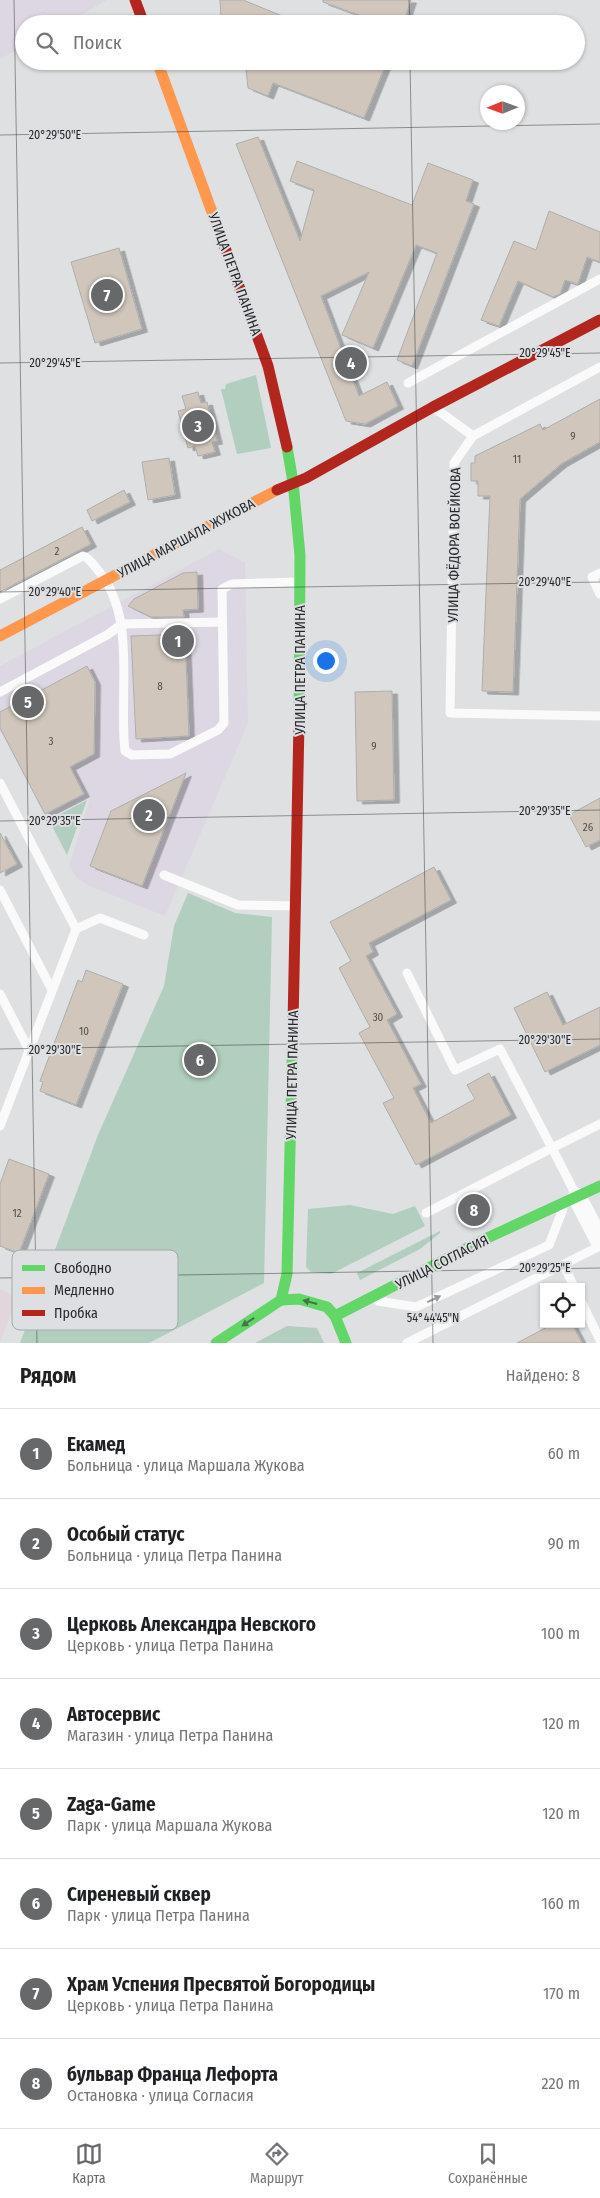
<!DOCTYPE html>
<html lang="ru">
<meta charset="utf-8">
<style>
body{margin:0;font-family:"Fira Sans Condensed",sans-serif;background:#f2f2f2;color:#202124}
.controls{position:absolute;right:15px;bottom:15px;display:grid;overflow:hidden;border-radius:0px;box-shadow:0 1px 4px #0004}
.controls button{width:45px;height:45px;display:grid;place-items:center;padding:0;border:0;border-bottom:1px solid #e0e0e0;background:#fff;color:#202124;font:25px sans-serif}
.compass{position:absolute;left:480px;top:85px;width:45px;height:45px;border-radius:50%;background:#fff;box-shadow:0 1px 4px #0004;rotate:269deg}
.you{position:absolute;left:325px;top:660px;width:18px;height:18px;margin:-12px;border:4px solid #fff;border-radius:50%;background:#1a73e8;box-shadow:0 0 0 8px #1a73e833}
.badge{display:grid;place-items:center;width:32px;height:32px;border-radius:50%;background:#67686a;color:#fff;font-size:16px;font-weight:700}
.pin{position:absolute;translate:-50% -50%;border:2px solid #fff;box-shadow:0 1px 5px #0006}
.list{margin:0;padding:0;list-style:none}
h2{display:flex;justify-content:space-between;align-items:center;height:65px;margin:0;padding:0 20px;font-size:21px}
h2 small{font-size:16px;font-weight:400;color:#757577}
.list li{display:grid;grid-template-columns:32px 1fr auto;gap:15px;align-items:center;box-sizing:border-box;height:90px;padding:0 20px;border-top:1px solid #e0e0e0}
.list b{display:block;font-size:19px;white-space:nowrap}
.list p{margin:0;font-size:16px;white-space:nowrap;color:#757577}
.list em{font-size:16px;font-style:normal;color:#757577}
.icon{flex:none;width:28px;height:28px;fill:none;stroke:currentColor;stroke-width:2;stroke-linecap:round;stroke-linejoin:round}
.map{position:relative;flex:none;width:600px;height:1343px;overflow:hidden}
.search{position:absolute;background:#fff;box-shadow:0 1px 4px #0004;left:15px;right:15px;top:15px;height:55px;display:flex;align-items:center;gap:12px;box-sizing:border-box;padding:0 18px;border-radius:28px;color:#757577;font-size:19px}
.sheet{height:785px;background:#fff}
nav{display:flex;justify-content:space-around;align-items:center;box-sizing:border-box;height:70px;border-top:1px solid #e0e0e0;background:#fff;font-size:14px;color:#757577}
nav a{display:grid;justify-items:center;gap:2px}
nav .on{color:#67686a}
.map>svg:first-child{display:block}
.commercial{fill:#ddd7e3}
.education{fill:#e2d6dc}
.green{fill:#b1cebe}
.building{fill:#d0c6bc;stroke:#aeaeae;filter:url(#shadow)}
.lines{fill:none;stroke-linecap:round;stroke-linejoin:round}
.lane{stroke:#fafafb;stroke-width:9}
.street{stroke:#fafafb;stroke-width:19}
.fast{stroke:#63d668;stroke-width:11}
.slow{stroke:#ff974d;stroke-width:11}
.jam{stroke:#b3261e;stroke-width:11}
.oneway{fill:#9b9c9c}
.oneway2{fill:#427645}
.ticks{fill:none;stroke:#272829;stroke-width:1;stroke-opacity:0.45}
.labels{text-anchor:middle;stroke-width:4;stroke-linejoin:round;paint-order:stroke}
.number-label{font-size:11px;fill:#51504e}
.street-label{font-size:14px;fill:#272829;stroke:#dddfe3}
.key{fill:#dddfe3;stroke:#a6a8ab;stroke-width:1}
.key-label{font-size:14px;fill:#272829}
.ticks-label{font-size:12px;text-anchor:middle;fill:#272829;stroke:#dddfe3;stroke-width:4;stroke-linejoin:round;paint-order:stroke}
</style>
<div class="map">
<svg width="600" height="1343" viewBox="0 0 600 1343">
<defs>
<filter id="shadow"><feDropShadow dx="5.5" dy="3" stdDeviation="0" flood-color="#0004"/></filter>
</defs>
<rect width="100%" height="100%" fill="#dee0e2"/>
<g class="commercial">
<path d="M 0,0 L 107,0 L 65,24 L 24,24 L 24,46 L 0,59 Z"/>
<path d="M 219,549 L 245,563 L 248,723 L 165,916 L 85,884 L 76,877 L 69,866 L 91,795 L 46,818 L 0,731 L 0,666 Z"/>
</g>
<path class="education" d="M 0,1289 L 17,1297 L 0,1343 Z"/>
<g class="green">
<path d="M 256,375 L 271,448 L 237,454 L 221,389 L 225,389 L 226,384 Z"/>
<path d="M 87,800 L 67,855 L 49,820 Z"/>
<path d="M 188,893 L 235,913 L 272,917 L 264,1283 L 149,1343 L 20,1343 L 98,1135 L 164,986 L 174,926 Z"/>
<path d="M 350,1205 L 393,1214 L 415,1206 L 425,1226 L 331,1274 L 311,1272 L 306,1267 L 308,1209 Z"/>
<path d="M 440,1231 L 440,1233 L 420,1249 L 360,1280 L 357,1273 Z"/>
<path d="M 287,1326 L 317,1328 L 324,1343 L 255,1343 Z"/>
</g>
<g class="building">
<path d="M 220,0 L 243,0 L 302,24 L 231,24 L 221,20 Z"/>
<path d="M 323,0 L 411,0 L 403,24 L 383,24 L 323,2 Z"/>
<path d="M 253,61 L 387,61 L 364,118 L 273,83 L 268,96 L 248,88 L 246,69 Z"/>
<path d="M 258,137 L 300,241 L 314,190 L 290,181 L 297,161 L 412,205 L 428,163 L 473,180 L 466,201 L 474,204 L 412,366 L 397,360 L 437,253 L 416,245 L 373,348 L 342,335 L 369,272 L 321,296 L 359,396 L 387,382 L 398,406 L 365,424 L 346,421 L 236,144 Z"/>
<path d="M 549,211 L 600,232 L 600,262 L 587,257 L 578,284 L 565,280 L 560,294 L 553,297 L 518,281 L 499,326 L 481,320 L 514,241 L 536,250 Z"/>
<path d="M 119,248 L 142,329 L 95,343 L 71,262 Z"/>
<path d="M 198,392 L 201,403 L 207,402 L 217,441 L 212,442 L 215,452 L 198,456 L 195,446 L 188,448 L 178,411 L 186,409 L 182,396 Z"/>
<path d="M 600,399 L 600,442 L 561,464 L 520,499 L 513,692 L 482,691 L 490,496 L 478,496 L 478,481 L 471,481 L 471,463 L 475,463 L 475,456 L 540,424 L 543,430 Z"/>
<path d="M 169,458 L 175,495 L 148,500 L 142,462 Z"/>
<path d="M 124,490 L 130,502 L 92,521 L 87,510 Z"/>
<path d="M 82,527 L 91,544 L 0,592 L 0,570 Z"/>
<path d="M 197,572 L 198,609 L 183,610 L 184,617 L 151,617 L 128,606 L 134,599 L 183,573 Z"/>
<path d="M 185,634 L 189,736 L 136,739 L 131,636 Z"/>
<path d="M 87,666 L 95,682 L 94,754 L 70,767 L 84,794 L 45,814 L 0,728 L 0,712 Z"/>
<path d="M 392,691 L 394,800 L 357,801 L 355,692 Z"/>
<path d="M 186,773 L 142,886 L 90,866 L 111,811 Z"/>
<path d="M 600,798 L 600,840 L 586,847 L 569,815 Z"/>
<path d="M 0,833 L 17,864 L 0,873 Z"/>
<path d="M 434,867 L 451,900 L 369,943 L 373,952 L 366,956 L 397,1014 L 387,1020 L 421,1084 L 413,1088 L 431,1123 L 475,1099 L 467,1085 L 489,1073 L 511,1115 L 416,1165 L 383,1103 L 394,1098 L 359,1033 L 370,1027 L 339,968 L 351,961 L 330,922 Z"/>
<path d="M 86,970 L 123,984 L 76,1105 L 40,1091 L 43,1082 L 40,1081 L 78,980 L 82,982 Z"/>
<path d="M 547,992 L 563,1025 L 600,1007 L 600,1045 L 545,1072 L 514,1008 Z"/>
<path d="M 9,1159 L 49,1174 L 19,1253 L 0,1246 L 0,1184 Z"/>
<path d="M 553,1324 L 572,1324 L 582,1343 L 517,1343 Z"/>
</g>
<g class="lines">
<g class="lane">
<path d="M 600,367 L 473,436 L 454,463 L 450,713 L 600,716"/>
<path d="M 408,383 L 600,279"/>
<path d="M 436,409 L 473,436"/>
<path d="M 600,573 L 592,577 L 600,594"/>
<path d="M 0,599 L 79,558 L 83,556 C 89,558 93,564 97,569 C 138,616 118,693 125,751 L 132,755 L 170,754 L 218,730 L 224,723 L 222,589 L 232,584 L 298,582"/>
<path d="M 0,692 L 107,635 L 122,624 L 222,622"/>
<path d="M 0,783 L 76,929"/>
<path d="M 164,875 L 238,905 L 295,906"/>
<path d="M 0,890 L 52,990"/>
<path d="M 407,973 L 455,1070 L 500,1049 L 552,1148 L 426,1213"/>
<path d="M 0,994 L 29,1050"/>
<path d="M 0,1126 L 76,929 L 100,918 L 144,935"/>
<path d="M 576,1195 L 552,1148 L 600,1124"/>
<path d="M 564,1265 L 574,1287"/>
<path d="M 378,1301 L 416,1307 L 549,1245 L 563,1209"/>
<path d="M 581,1301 L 600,1340"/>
<path d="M 407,1343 L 600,1246"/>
</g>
<path class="street" d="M 577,1197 L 600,1241"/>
<g class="fast">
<path d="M 287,447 L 293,482 L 300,555 L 299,722"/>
<path d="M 281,1300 L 287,1274 L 293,1025"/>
<path d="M 335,1316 L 485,1239 L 600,1186"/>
<path d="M 216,1343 L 281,1300 L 299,1299 L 327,1307 L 335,1316 L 346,1343"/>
</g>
<g class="slow">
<path d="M 157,61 L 224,245"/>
<path d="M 0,636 L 277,490"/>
</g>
<g class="jam">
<path d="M 135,0 L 144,24"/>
<path d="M 224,245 L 268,366 L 287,447"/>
<path d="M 277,490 L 306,478 L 433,407 L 600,320"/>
<path d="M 293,1025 L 299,722"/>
</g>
</g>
<defs><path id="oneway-solid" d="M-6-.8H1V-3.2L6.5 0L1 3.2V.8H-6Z" transform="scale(1.25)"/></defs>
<use class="oneway" href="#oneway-solid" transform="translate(434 1299) rotate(-25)"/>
<g class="oneway2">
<use href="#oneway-solid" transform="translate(310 1302) rotate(-165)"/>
<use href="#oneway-solid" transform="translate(248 1322) rotate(146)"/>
</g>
<path class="ticks" d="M 14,0 L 37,1343M 409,0 L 410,24M 410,61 L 433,1343M 0,135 L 600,124M 0,363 L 600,353M 0,592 L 600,582M 0,821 L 600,810M 0,1049 L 600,1039M 0,1278 L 600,1268"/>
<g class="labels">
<g class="number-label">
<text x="573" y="440">9</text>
<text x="517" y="463">11</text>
<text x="57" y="555">2</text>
<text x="160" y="690">8</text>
<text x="51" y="745">3</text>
<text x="374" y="750">9</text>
<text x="588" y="831">26</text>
<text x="378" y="1021">30</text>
<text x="84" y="1035">10</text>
<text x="17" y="1217">12</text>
</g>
<g class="street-label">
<text transform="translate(235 274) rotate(70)" y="5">УЛИЦА ПЕТРА ПАНИНА</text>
<text transform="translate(186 538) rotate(-28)" y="5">УЛИЦА МАРШАЛА ЖУКОВА</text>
<text transform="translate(454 545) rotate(-89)" y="5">УЛИЦА ФЁДОРА ВОЕЙКОВА</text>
<text transform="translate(300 670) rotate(-90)" y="5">УЛИЦА ПЕТРА ПАНИНА</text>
<text transform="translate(292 1075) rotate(-89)" y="5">УЛИЦА ПЕТРА ПАНИНА</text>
<text transform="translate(442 1262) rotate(-27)" y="5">УЛИЦА СОГЛАСИЯ</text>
</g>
</g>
<rect x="12" y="1250" width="166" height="80" rx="8" class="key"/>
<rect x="22" y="1265" width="23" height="6" fill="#63d668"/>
<rect x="22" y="1287" width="23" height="7" fill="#ff974d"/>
<rect x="22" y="1310" width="23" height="6" fill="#b3261e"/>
<g class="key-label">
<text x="54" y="1273">Свободно</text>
<text x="54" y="1295">Медленно</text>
<text x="54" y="1318">Пробка</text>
</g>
<g class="ticks-label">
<text x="55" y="139">20°29'50"E</text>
<text x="545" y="357">20°29'45"E</text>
<text x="55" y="367">20°29'45"E</text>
<text x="545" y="586">20°29'40"E</text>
<text x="55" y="596">20°29'40"E</text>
<text x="545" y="815">20°29'35"E</text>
<text x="55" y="825">20°29'35"E</text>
<text x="545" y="1044">20°29'30"E</text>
<text x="55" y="1054">20°29'30"E</text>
<text x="545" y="1272">20°29'25"E</text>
<text x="433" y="1322">54°44'45"N</text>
</g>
</svg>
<div class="controls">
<button><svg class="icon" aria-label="locate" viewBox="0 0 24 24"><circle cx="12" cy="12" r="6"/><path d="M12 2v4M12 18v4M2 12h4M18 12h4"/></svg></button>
</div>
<svg class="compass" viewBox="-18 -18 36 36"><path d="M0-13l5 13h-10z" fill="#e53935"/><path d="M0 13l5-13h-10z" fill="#757577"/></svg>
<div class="you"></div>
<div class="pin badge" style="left:178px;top:641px">1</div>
<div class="pin badge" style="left:149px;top:815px">2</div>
<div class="pin badge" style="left:198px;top:426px">3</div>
<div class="pin badge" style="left:351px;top:363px">4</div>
<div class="pin badge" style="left:28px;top:702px">5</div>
<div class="pin badge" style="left:200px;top:1060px">6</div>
<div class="pin badge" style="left:107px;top:295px">7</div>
<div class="pin badge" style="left:474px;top:1210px">8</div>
<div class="search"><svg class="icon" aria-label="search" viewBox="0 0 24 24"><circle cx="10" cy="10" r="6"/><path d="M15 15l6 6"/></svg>Поиск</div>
</div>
<section class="sheet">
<h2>Рядом<small>Найдено: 8</small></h2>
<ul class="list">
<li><span class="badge">1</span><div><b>Екамед</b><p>Больница · улица Маршала Жукова</p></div><em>60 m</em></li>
<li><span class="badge">2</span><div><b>Особый статус</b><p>Больница · улица Петра Панина</p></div><em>90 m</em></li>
<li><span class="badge">3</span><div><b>Церковь Александра Невского</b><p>Церковь · улица Петра Панина</p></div><em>100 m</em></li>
<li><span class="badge">4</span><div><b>Автосервис</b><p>Магазин · улица Петра Панина</p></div><em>120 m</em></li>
<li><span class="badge">5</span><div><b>Zaga-Game</b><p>Парк · улица Маршала Жукова</p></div><em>120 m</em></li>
<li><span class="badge">6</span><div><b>Сиреневый сквер</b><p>Парк · улица Петра Панина</p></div><em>160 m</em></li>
<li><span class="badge">7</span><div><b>Храм Успения Пресвятой Богородицы</b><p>Церковь · улица Петра Панина</p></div><em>170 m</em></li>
<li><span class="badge">8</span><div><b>бульвар Франца Лефорта</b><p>Остановка · улица Согласия</p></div><em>220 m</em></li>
</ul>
</section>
<nav>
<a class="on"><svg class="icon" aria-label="map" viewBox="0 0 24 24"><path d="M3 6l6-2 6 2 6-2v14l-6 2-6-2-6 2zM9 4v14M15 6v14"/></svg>Карта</a>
<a><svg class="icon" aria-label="directions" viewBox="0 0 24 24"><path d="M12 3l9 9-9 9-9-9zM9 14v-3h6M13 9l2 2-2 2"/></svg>Маршрут</a>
<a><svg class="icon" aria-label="saved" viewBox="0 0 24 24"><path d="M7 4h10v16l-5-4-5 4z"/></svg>Сохранённые</a>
</nav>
